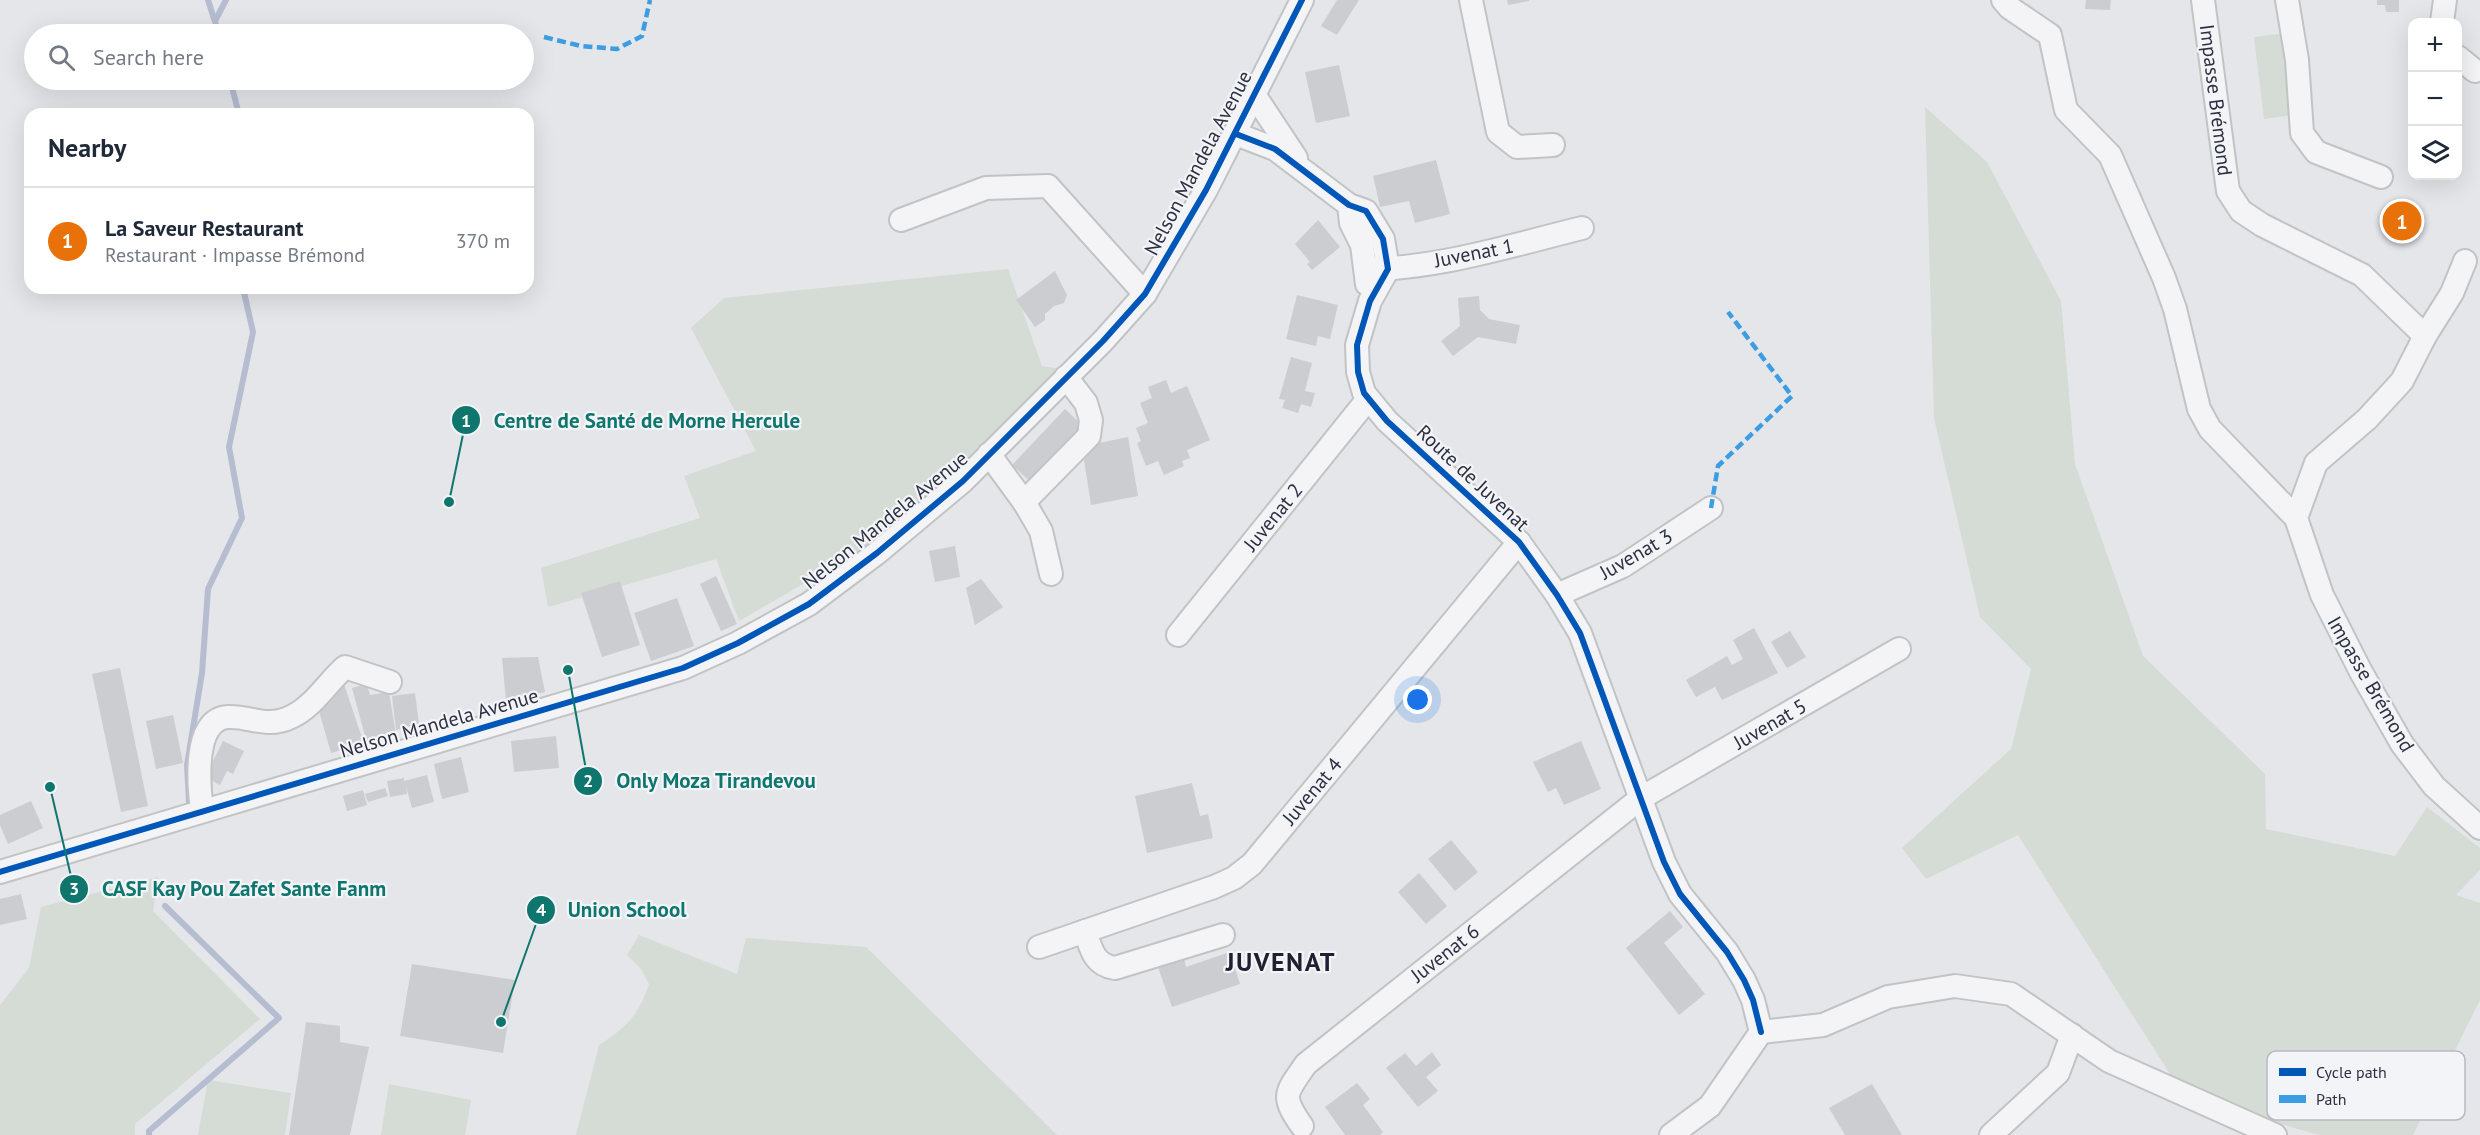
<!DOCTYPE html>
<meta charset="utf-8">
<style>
body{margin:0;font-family:"PT Sans",sans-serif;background:#f2f2f3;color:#1f2937}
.controls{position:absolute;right:18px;top:18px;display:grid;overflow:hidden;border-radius:12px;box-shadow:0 6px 24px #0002}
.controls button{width:54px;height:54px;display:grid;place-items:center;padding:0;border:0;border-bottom:2px solid #e0e1e3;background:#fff;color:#1f2937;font:30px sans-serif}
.you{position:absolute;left:1418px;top:700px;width:21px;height:21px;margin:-15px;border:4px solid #fff;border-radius:50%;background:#1a73e8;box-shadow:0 0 0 9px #1a73e833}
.badge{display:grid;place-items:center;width:39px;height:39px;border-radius:50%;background:#6d707b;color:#fff;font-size:20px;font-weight:700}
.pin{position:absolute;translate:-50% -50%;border:3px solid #fff;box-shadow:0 2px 6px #0006}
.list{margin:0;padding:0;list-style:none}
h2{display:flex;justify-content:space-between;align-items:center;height:78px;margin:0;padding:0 24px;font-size:26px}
h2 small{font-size:20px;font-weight:400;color:#747a83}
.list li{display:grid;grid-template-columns:39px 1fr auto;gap:18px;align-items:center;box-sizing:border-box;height:108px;padding:0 24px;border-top:2px solid #e0e1e3}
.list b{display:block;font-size:22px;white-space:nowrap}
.list p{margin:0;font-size:20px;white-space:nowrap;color:#747a83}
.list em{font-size:20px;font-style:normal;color:#747a83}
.icon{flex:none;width:33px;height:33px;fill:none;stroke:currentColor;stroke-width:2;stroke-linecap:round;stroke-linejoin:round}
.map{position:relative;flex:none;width:2480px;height:1135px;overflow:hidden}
.search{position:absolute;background:#fff;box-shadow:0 6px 24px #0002;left:24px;top:24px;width:510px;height:66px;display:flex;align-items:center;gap:15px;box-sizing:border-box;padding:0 21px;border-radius:33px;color:#747a83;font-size:22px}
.panel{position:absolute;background:#fff;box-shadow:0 6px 24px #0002;left:24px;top:108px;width:510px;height:186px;border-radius:18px}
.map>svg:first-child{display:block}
.green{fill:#d4dcd5}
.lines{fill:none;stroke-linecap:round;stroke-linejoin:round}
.stream{stroke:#b6bdd0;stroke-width:6}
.building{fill:#cccdd1}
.minor-casing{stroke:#c1c3c5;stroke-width:26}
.minor{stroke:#f4f4f6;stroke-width:22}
.quiet{stroke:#3d9de3;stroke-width:4.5;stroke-dasharray:9 4.5;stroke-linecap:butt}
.cycleway-casing{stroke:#f3f4f7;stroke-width:10}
.cycleway{stroke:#0057b8;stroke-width:6}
.labels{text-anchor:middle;stroke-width:4.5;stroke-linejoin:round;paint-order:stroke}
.street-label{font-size:20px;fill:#2d3040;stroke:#f3f4f7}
.district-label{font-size:26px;font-weight:bold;letter-spacing:1.5px;fill:#1f2132;stroke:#f3f4f7}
.key{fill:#f3f4f7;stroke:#b8b9c0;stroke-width:1.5}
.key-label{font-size:16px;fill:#2d3040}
.leader{fill:none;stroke:#0f766e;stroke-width:2}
.callout-dot{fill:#0f766e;stroke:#f3f4f7;stroke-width:2}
.mark-label{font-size:18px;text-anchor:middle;font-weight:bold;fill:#fff}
.callout-label{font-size:21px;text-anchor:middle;font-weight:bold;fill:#0f766e;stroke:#f3f4f7;stroke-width:4.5;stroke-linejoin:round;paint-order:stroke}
</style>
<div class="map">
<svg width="2480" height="1135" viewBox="0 0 2480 1135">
<rect width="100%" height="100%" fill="#e4e6e9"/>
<g class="green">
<path d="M 2303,31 L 2313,112 L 2264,119 L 2254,37 Z"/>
<path d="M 1925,107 L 1987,162 L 2061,301 L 2075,464 L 2143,656 L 2265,774 L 2266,829 L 2395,856 L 2427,807 L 2480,848 L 2480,870 L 2456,895 L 2480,903 L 2480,1000 L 2413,1135 L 2319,1135 L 2184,1096 L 2018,835 L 1926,879 L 1902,848 L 2011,749 L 2031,669 L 1980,617 L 1934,418 Z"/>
<path d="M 1008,269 L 1042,366 L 1060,369 L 887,535 L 739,621 L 716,559 L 548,607 L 541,568 L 700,518 L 684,476 L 756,451 L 691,328 L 724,298 Z"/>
<path d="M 158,877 L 153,911 L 260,1019 L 135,1124 L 135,1135 L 0,1135 L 0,1005 L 29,968 L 41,907 Z"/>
<path d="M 639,935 L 737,974 L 746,938 L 866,947 L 1057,1135 L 576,1135 L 599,1045 C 626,1028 639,1015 649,984 L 641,969 L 627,955 Z"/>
<path d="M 208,1080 L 291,1093 L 285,1135 L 198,1135 Z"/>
<path d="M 389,1084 L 471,1100 L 465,1135 L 381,1135 Z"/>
</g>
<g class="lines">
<g class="stream">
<path d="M 208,0 L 219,34"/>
<path d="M 216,19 L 226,0"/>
<path d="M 230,80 L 239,114"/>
<path d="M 189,802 L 187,765 L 202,673 L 208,589 L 242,518 L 229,447 L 253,332 L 243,288"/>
<path d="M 149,1135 L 149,1131 L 279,1018 L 165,906"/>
</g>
</g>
<g class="building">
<path d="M 1337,0 L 1359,0 L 1337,35 L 1321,26 Z"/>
<path d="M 1507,0 L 1529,0 L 1529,1 L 1508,5 Z"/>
<path d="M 2086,0 L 2111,0 L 2110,10 L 2085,9 Z"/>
<path d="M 2377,0 L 2399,0 L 2399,12 L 2386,12 L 2385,5 L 2377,5 Z"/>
<path d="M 1339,65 L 1350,116 L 1316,123 L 1305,72 Z"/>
<path d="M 1436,160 L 1450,214 L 1415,223 L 1409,201 L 1380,207 L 1373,176 Z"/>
<path d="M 1318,220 L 1340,247 L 1312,270 L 1307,264 L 1310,262 L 1295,244 Z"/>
<path d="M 1055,271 L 1067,295 L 1064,303 L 1054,306 L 1045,314 L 1045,320 L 1035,327 L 1016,300 Z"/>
<path d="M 1297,295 L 1338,305 L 1330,339 L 1318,336 L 1316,346 L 1286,339 Z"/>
<path d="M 1479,296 L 1480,310 L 1489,319 L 1520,325 L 1516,344 L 1478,337 L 1453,356 L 1441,341 L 1460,326 L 1458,298 Z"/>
<path d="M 1291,357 L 1312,363 L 1305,391 L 1315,393 L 1311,407 L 1301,404 L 1298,413 L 1282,408 L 1285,400 L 1279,399 Z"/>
<path d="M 1166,380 L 1171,393 L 1187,386 L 1210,440 L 1187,450 L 1190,458 L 1182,461 L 1184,466 L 1164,475 L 1158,461 L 1146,466 L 1137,443 L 1141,441 L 1136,428 L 1148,423 L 1140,403 L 1152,398 L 1148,387 Z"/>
<path d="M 1065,409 L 1084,427 L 1032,483 L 1012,465 Z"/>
<path d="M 1128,437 L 1138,496 L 1091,505 L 1084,460 L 1094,444 Z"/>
<path d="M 955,546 L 960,577 L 935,582 L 929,551 Z"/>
<path d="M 716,576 L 737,624 L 721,631 L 700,584 Z"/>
<path d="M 981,579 L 1003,607 L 975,625 L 966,588 Z"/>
<path d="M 620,581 L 640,645 L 602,657 L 581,593 Z"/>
<path d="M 677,598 L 694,646 L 651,661 L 634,613 Z"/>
<path d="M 1754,628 L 1778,673 L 1722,700 L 1715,687 L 1696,697 L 1686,680 L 1727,656 L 1732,665 L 1743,659 L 1733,640 Z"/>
<path d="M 1790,631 L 1806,657 L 1787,668 L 1771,642 Z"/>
<path d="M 538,657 L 545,692 L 506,701 L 502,658 Z"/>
<path d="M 120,668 L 148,806 L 121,812 L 92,674 Z"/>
<path d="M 343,681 L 364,744 L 331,753 L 317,704 Z"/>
<path d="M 367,684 L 370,695 L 389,692 L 396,735 L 367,743 L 352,688 Z"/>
<path d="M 415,693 L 419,724 L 396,730 L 392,696 Z"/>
<path d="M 173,715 L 183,763 L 156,769 L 146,721 Z"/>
<path d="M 556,736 L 559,768 L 514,772 L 511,741 Z"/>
<path d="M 223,741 L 244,751 L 233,774 L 227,771 L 220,785 L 205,777 Z"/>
<path d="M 1581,741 L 1601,789 L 1564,805 L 1556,788 L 1548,792 L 1533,762 Z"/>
<path d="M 461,757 L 469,792 L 442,799 L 434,764 Z"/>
<path d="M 427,775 L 434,802 L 412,808 L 406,786 L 407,794 L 390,797 L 387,781 L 404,778 L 404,781 Z"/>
<path d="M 1192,783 L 1200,816 L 1208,814 L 1213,838 L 1147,853 L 1135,796 Z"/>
<path d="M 385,788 L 388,796 L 368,802 L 365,794 Z"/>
<path d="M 363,790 L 367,805 L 347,811 L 343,796 Z"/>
<path d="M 31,801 L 43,828 L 8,844 L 0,825 L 0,815 Z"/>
<path d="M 1451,840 L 1478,872 L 1455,891 L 1428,859 Z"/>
<path d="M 1419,873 L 1447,906 L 1426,924 L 1398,892 Z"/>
<path d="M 21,894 L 27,919 L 0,925 L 0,899 Z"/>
<path d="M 1670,911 L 1683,927 L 1664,943 L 1705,994 L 1679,1015 L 1626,948 Z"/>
<path d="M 1230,952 L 1240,984 L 1172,1007 L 1158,967 L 1184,959 L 1186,967 Z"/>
<path d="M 412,964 L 515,980 L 503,1053 L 400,1036 Z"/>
<path d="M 306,1022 L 340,1026 L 340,1042 L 369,1047 L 350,1135 L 289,1135 Z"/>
<path d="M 1432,1052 L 1441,1065 L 1426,1077 L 1438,1091 L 1418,1107 L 1386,1068 L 1405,1053 L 1416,1066 Z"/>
<path d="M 1357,1083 L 1370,1099 L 1363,1105 L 1383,1132 L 1380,1135 L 1345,1135 L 1325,1107 Z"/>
<path d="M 1872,1084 L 1902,1135 L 1845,1135 L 1829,1108 Z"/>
</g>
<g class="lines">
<g class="minor-casing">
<g id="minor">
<path d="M 1471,0 L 1498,132 L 1517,147 L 1553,145"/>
<path d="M 2003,0 L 2010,8 L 2050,35 L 2066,110 L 2110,155 L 2164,278 L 2175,309 L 2199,409 L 2210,429 L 2296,518"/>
<path d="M 2203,0 L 2228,191 L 2241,211 L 2262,225 L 2362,275 L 2425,336"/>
<path d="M 2287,0 L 2297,60 L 2302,133 L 2316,152 L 2381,177"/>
<path d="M 2442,22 L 2445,0"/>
<path d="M 2458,57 L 2475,71"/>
<path d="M 1255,96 L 1296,158"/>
<path d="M 1236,134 L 1275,149 L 1349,205 L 1366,211 L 1383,239 L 1388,269 L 1370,301 L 1357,345 L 1358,372 L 1364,393 L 1387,421 L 1519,542 L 1557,595 L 1580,633 L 1664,862 L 1680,894 L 1727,952 L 1744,980 L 1753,1000 L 1761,1032"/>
<path d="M 1349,205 L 1351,223 L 1362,245 L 1367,284"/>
<path d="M 901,220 L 986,188 L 1048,186 L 1145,294"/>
<path d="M 2465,261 L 2452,293 L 2425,336 L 2402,381 L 2367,419 L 2316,463 L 2296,518 L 2322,595 L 2361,672 L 2402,744 L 2434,786 L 2480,828"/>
<path d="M 1366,269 C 1437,269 1513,245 1582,228"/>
<path d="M 989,454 L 1024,502 L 1041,531 L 1051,574"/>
<path d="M 1024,502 L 1089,436 L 1091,420 L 1086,403 L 1066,377"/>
<path d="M 1557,595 L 1623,566 L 1711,508"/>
<path d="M 1178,635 L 1368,399"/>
<path d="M 202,810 C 199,787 192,719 228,717 C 252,716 266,729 291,717 C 313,707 327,683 345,667 L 390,682"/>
<path d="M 0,872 L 683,668 L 738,643 L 809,604 L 877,553 L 963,481 L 1103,341 L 1145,294 L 1206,190 L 1302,0"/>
<path d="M 1085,931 C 1091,949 1094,965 1115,968 L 1223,935"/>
<path d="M 1039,947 L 1214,887 L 1234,878 L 1252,864 L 1519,542"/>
<path d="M 1761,1032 L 1823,1025 L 1888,997 L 1955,986 L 2011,994 L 2109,1061 L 2275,1135"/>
<path d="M 1302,1126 C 1280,1095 1286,1093 1306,1064 L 1641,798 L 1899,649"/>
<path d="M 1671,1135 L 1710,1106 L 1761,1032"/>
<path d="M 1991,1135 L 2058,1073 L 2072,1035"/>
</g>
</g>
<use href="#minor" class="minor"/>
<g class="quiet">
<path d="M 544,37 L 581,46 L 617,49 L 642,36 L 650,0"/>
<path d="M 1711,508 L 1718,466 L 1792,396 L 1728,312"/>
</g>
<g class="cycleway-casing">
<g id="cycleway">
<path d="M 1236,134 L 1275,149 L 1349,205 L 1366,211 L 1383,239 L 1388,269 L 1370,301 L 1357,345 L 1358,372 L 1364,393 L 1387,421 L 1519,542 L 1557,595 L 1580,633 L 1664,862 L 1680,894 L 1727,952 L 1744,980 L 1753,1000 L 1761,1032"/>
<path d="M 0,872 L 683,668 L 738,643 L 809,604 L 877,553 L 963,481 L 1103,341 L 1145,294 L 1206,190 L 1302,0"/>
</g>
</g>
<use href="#cycleway" class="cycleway"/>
</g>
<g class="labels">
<g class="street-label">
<text transform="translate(2216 100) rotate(83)" y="7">Impasse Brémond</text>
<text transform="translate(1198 163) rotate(-62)" y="7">Nelson Mandela Avenue</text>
<text transform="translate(1474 253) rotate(-11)" y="7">Juvenat 1</text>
<text transform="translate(1473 478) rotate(43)" y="7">Route de Juvenat</text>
<text transform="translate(1273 517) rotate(-51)" y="7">Juvenat 2</text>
<text transform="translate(885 520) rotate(-39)" y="7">Nelson Mandela Avenue</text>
<text transform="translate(1636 554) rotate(-30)" y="7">Juvenat 3</text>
<text transform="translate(2371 684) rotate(60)" y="7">Impasse Brémond</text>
<text transform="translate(439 723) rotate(-16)" y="7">Nelson Mandela Avenue</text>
<text transform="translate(1770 724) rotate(-30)" y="7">Juvenat 5</text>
<text transform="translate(1312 791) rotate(-50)" y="7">Juvenat 4</text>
<text transform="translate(1445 953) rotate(-38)" y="7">Juvenat 6</text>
</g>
<g class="district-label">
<text x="1281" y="971">JUVENAT</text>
</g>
</g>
<rect x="2267" y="1051" width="198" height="69" rx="9" class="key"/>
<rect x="2279" y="1068" width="27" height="8" fill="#0057b8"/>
<rect x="2279" y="1095" width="27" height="8" fill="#3d9de3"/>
<g class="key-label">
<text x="2316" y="1078">Cycle path</text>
<text x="2316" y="1105">Path</text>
</g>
<path class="leader" d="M449 502L466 420M568 670L588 781M50 787L74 889M501 1022L541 910"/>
<g class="callout-dot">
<circle cx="449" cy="502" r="6"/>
<circle cx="568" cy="670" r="6"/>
<circle cx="50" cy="787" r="6"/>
<circle cx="501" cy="1022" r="6"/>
<circle cx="466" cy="420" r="15"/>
<circle cx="588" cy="781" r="15"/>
<circle cx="74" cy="889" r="15"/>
<circle cx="541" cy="910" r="15"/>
</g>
<g class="mark-label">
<text x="466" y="427">1</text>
<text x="588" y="787">2</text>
<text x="74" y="895">3</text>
<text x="541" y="916">4</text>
</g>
<g class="callout-label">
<text x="647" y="428">Centre de Santé de Morne Hercule</text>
<text x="716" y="788">Only Moza Tirandevou</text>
<text x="244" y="896">CASF Kay Pou Zafet Sante Fanm</text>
<text x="627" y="917">Union School</text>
</g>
</svg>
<div class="controls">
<button>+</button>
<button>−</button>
<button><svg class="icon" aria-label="layers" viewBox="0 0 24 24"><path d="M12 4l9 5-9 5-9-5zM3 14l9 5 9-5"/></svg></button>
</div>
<div class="you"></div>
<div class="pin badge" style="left:2402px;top:221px;background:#e8710a">1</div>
<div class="search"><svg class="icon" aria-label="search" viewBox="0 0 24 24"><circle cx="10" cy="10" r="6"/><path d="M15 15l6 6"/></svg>Search here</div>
<section class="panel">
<h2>Nearby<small></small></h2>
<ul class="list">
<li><span class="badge" style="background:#e8710a">1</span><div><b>La Saveur Restaurant</b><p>Restaurant · Impasse Brémond</p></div><em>370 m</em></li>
</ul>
</section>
</div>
